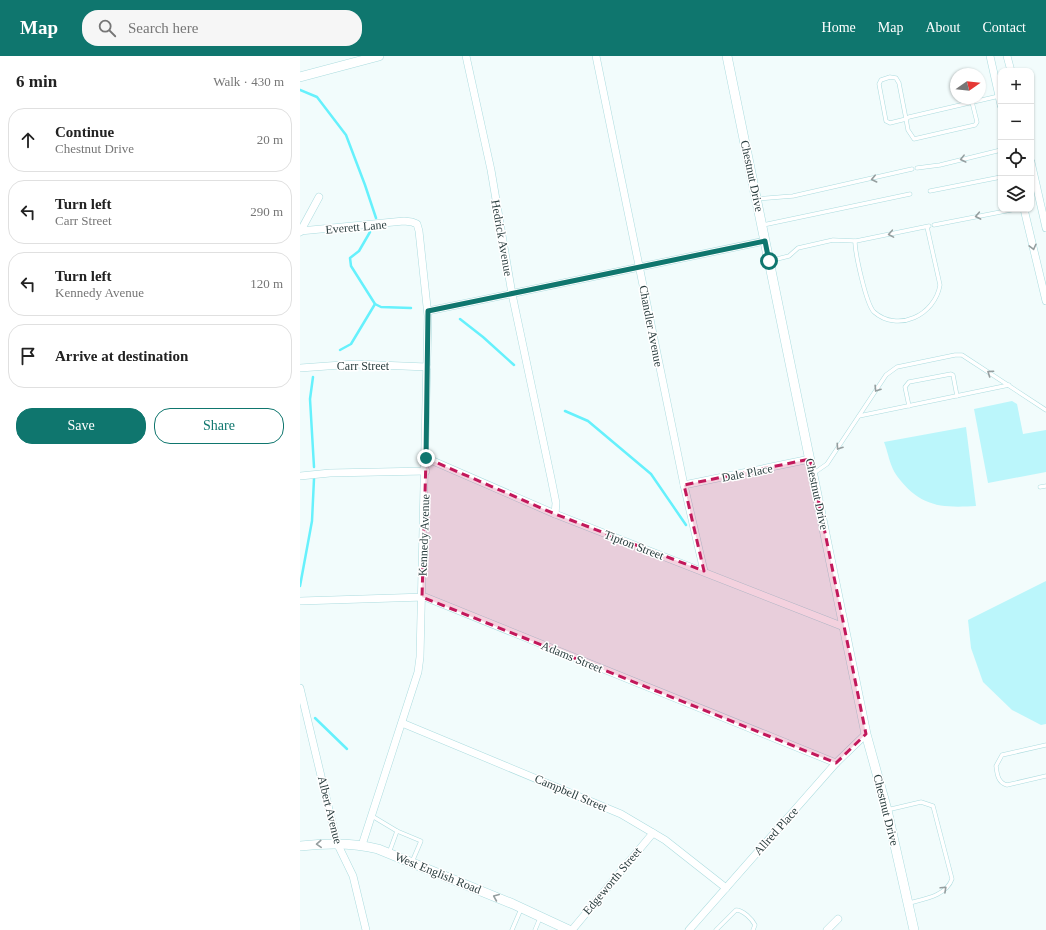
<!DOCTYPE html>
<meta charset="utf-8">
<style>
body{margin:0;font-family:Georgia,serif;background:#f6f6f6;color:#222}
.controls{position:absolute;right:12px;top:12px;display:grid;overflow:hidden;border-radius:8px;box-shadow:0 1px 3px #0004}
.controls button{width:36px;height:36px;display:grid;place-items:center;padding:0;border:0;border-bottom:1px solid #e0e0e0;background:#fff;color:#222;font:20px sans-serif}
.compass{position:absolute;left:650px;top:12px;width:36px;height:36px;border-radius:50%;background:#fff;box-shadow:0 1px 3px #0004;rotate:76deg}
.stop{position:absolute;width:12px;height:12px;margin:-9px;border:3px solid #0f766e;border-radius:50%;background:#fff}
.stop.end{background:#0f766e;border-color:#fff;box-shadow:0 1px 4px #0008}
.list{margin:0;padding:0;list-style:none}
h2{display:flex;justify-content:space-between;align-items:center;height:52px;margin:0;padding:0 16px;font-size:17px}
h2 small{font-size:13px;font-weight:400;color:#767676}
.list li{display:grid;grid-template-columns:26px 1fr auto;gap:12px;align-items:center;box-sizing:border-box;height:64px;margin:0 8px 8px;padding:0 8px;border:1px solid #e0e0e0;border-radius:16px}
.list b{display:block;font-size:15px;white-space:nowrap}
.list p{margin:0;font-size:13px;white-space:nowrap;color:#767676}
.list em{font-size:13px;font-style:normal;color:#767676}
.actions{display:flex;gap:8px;padding:12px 16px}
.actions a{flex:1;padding:9px 0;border:1px solid #0f766e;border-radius:16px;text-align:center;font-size:14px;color:#0f766e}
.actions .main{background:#0f766e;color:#fff}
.icon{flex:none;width:22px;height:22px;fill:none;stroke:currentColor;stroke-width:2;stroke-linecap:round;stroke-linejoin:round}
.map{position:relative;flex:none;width:746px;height:874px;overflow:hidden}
header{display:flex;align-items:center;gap:24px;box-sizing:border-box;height:56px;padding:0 20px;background:#0f766e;color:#fff}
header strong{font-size:19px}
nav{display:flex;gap:22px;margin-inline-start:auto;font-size:14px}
.search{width:280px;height:36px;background:#f6f6f6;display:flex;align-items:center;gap:10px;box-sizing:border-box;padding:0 14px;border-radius:16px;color:#767676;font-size:15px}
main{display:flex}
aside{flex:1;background:#fff}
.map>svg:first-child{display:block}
.green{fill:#bbf6fb}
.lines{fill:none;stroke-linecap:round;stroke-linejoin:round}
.stream{stroke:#66f1fc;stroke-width:2.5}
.lane-casing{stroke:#acdcdf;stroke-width:4.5}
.street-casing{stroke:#acdcdf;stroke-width:8}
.secondary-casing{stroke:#acdcdf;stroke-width:10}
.lane{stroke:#fff;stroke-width:3.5}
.street{stroke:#fff;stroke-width:7}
.secondary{stroke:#fff;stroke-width:9}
.oneway{stroke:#959e9f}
.route{stroke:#0f766e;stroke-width:5}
.marked{fill:#c2185b;fill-opacity:0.2;stroke:#c2185b;stroke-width:3;stroke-dasharray:8 5;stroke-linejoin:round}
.labels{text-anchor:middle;stroke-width:3;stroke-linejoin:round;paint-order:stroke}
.street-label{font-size:12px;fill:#2b3e3f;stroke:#fff}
</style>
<header>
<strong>Map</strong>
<div class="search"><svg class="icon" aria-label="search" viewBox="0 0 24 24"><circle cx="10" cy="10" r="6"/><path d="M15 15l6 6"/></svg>Search here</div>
<nav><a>Home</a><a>Map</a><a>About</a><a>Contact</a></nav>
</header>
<main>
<aside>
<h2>6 min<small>Walk · 430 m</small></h2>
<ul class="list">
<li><svg class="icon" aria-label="ahead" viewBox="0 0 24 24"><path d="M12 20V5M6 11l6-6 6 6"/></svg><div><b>Continue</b><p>Chestnut Drive</p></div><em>20 m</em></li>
<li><svg class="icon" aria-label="left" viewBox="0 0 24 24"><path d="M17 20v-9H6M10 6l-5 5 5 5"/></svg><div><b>Turn left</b><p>Carr Street</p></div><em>290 m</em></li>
<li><svg class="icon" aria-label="left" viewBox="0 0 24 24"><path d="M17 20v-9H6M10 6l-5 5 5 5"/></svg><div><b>Turn left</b><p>Kennedy Avenue</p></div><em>120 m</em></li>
<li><svg class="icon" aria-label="arrive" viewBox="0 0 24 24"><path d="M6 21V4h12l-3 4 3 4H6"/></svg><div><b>Arrive at destination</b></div></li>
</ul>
<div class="actions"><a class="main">Save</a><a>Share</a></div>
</aside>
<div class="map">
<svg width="746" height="874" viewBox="0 0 746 874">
<rect width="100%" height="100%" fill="#f2fcfc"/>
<g class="green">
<path d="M 712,345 L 717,348 L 723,378 L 746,374 L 746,416 L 688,427 L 674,353 Z"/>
<path d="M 666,371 L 676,450 C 641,452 620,451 597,420 C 590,411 588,396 584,386 Z"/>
<path d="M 746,525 L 746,668 L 741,669 L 712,654 L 683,626 L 671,592 L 668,564 Z"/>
</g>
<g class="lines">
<g class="stream">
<path d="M 0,34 L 17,41 L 46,79 L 65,129 L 76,162"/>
<path d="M 70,176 L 59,195 L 50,202 L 51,210 L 75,248 L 81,251 L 111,252"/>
<path d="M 160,263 L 183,281 L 214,309"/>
<path d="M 40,294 L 51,288 L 75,248"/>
<path d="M 13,321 L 10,343 L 14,411"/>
<path d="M 265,355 L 288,365 L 351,418 L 386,469"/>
<path d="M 0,530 L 12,465 L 14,423"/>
<path d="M 15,662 L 47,693"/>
</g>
<g class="lane-casing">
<g id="lane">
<path d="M 590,21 L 596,22 L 599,27 L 606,63 L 590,67 L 586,65 L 579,28 L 581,24 Z"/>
<path d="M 672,46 L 677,66 L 675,69 L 614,83 L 608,74 L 606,63 L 609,61 L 699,40"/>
<path d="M 617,112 L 640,109 L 701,94"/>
<path d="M 630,135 L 701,121"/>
<path d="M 456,143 L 493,140 L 612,113"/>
<path d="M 463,169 L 610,138"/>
<path d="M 634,169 L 716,153"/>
<path d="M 555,185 C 555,197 566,248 574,256 C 598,277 635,259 640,229 L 627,171"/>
<path d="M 469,205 L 489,200 L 498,192 L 533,184 L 556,185 L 629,170"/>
<path d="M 609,350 L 605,331 L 609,326 L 651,318 L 653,319 L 657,340"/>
<path d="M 559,360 L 709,329"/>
<path d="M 514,417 L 527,408 L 586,319 L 597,311 L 655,299 L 662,299 L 746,354"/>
<path d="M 740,431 L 746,430"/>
<path d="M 746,689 L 702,699 L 696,710 C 697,718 698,727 707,729 L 746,720"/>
<path d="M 587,754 L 621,746 L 633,750 L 652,823 C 646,840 624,843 609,847"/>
<path d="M 72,760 L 97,775 L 121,785 L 112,806"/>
<path d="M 89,797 L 97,775"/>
<path d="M 212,874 L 221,853"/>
<path d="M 235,874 L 240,862"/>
<path d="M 416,874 L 436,854 C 443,854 452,863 455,869 L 453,874"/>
</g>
</g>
<g class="street-casing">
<g id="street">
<path d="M 166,0 L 191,114 L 212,238 L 251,422 L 256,447 L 255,458"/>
<path d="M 296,0 L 384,429 L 404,515"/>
<path d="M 690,0 L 701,49"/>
<path d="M 707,0 L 711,15"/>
<path d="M 731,106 L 746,172"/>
<path d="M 724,153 L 746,245"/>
<path d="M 0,175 L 104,165 L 112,166 L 117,168 L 119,175 L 128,260 L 120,601 L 118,616 L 62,789"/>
<path d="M 0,176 L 19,141"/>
<path d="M 128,255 L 465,185"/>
<path d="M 0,312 L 55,308 L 127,311"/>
<path d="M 126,402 L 255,458 L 544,571"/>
<path d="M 0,420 L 30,417 L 126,415"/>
<path d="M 384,429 L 510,403"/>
<path d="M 0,545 L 125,541 L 536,707"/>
<path d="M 0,632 L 37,787 L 53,820 L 66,874"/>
<path d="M 102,667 L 321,758 L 365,784 L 426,832"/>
<path d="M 272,874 L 353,777"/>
<path d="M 389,874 L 536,707 L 566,678"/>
<path d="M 527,874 L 538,863"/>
</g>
</g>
<g class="secondary-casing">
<g id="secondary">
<path d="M 427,0 L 566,678 L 587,754 L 614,874"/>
<path d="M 0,21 L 79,0"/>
<path d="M 0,790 C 26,787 52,786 78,793 L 213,848 L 269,874"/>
</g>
</g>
<use href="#lane" class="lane"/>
<use href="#street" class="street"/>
<use href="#secondary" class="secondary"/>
</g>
<defs><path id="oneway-chevron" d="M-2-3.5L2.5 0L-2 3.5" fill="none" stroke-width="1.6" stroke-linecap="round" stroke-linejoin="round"/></defs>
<g class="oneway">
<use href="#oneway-chevron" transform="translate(663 103) rotate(166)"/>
<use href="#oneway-chevron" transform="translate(574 123) rotate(167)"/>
<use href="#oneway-chevron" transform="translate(678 160) rotate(169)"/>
<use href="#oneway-chevron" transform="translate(591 178) rotate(170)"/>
<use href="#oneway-chevron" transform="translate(733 191) rotate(76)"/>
<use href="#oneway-chevron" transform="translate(690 317) rotate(-146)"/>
<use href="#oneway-chevron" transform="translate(577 333) rotate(123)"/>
<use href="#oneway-chevron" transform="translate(539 391) rotate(124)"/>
<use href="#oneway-chevron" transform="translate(19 788) rotate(177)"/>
<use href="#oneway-chevron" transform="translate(644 833) rotate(-43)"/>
<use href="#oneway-chevron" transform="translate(196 841) rotate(-157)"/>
</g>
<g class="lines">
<path class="route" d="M 126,402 L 128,255 L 465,185 L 469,205"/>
</g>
<path class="marked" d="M 126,402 L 255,458 L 404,515 L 384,429 L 510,403 L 566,678 L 536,707 L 122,541 Z"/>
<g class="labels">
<g class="street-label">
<text transform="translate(452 120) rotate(78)" y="4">Chestnut Drive</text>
<text transform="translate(56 171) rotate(-5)" y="4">Everett Lane</text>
<text transform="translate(202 182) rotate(80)" y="4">Hedrick Avenue</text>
<text transform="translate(351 270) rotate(79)" y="4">Chandler Avenue</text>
<text x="63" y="314">Carr Street</text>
<text transform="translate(447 417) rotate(-11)" y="4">Dale Place</text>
<text transform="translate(517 438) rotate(78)" y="4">Chestnut Drive</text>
<text transform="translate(124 479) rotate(-88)" y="4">Kennedy Avenue</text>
<text transform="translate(334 489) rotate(21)" y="4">Tipton Street</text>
<text transform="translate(272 601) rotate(22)" y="4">Adams Street</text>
<text transform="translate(271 737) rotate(23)" y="4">Campbell Street</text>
<text transform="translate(30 754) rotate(76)" y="4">Albert Avenue</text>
<text transform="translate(586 754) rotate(76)" y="4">Chestnut Drive</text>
<text transform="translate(476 775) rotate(-48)" y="4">Allred Place</text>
<text transform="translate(138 817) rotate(22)" y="4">West English Road</text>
<text transform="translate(312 825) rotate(-50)" y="4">Edgeworth Street</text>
</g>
</g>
</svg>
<div class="controls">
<button>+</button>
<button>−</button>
<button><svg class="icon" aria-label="locate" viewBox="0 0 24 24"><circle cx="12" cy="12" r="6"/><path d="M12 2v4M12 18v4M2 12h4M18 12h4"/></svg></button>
<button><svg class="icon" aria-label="layers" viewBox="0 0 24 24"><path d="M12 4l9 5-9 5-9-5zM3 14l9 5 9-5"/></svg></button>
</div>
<svg class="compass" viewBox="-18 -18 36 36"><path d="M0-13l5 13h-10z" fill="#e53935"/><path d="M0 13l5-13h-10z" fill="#767676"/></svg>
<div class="stop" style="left:469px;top:205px"></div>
<div class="stop end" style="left:126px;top:402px"></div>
</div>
</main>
